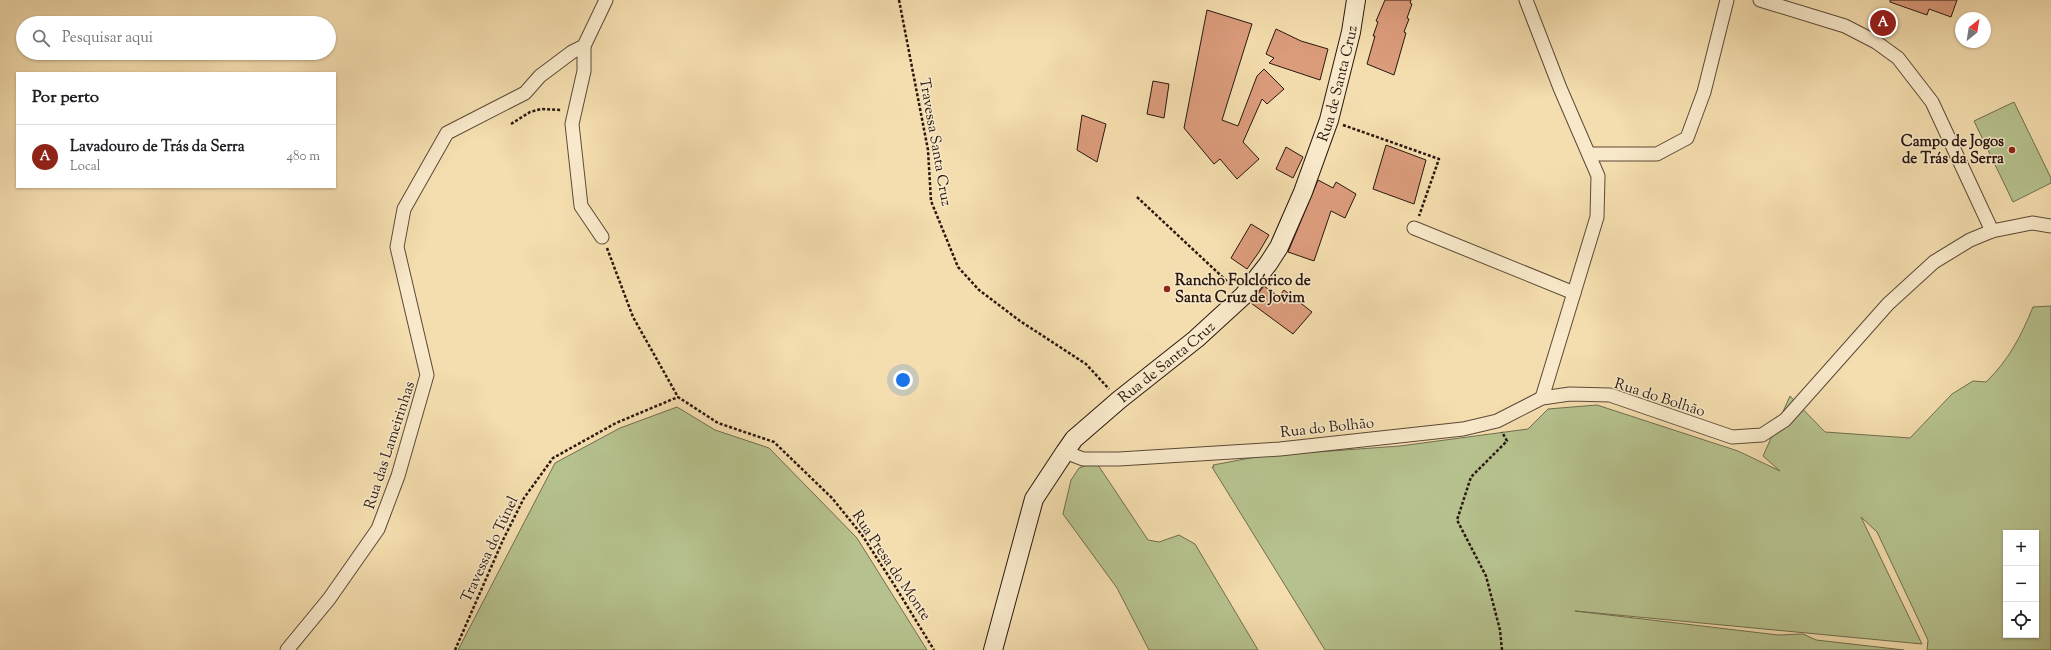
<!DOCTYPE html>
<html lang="pt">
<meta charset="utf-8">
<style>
body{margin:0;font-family:"Sorts Mill Goudy",serif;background:#f6f6f6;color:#202124}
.controls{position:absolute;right:12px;bottom:12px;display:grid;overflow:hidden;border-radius:0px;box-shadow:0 1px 3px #0004}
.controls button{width:36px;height:36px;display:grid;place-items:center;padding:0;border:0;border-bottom:1px solid #e0e0e0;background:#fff;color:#202124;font:20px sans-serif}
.compass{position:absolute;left:1955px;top:12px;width:36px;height:36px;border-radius:50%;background:#fff;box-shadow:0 1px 3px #0004;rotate:30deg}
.you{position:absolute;left:903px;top:380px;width:14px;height:14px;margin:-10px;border:3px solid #fff;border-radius:50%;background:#1a73e8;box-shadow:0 0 0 6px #1a73e833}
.badge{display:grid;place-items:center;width:26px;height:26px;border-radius:50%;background:#8f2418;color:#fff;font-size:13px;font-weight:700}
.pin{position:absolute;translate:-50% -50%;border:2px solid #fff;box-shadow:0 1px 4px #0006}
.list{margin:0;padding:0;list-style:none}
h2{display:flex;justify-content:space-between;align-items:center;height:52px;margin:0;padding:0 16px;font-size:17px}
h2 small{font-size:13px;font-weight:400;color:#757577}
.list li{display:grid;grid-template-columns:26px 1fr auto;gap:12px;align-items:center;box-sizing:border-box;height:64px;padding:0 16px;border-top:1px solid #e0e0e0}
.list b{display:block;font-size:15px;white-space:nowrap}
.list p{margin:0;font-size:13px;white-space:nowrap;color:#757577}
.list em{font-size:13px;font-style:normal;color:#757577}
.icon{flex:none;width:22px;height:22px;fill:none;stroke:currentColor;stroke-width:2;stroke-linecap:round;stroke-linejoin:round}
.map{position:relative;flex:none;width:2051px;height:650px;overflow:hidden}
.search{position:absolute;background:#fff;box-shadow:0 1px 3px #0004;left:16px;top:16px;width:320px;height:44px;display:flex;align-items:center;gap:10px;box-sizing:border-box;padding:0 14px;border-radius:22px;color:#757577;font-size:15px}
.panel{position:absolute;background:#fff;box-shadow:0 1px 3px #0004;left:16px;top:72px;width:320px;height:116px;border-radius:0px}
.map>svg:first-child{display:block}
.green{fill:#b6c28e;stroke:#706d4e;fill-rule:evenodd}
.building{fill:#db9c7c;stroke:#2a180f}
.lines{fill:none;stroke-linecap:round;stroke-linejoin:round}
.street-casing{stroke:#5c4937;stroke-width:15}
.secondary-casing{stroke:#2a180f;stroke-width:20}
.path{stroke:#2a180f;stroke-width:2.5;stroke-dasharray:3 2;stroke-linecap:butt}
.street{stroke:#f8e9ca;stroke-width:13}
.secondary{stroke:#f8e9ca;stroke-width:18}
.poi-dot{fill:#8f2418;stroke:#f8e9ca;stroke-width:1.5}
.labels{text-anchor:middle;stroke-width:3;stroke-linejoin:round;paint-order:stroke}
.street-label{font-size:15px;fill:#2a180f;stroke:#f8e9ca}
.poi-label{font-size:15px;font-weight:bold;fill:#2a180f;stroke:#f8e9ca;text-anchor:end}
</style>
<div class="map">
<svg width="2051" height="650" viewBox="0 0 2051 650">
<rect width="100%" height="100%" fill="#f4ddae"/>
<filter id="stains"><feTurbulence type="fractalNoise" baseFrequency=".005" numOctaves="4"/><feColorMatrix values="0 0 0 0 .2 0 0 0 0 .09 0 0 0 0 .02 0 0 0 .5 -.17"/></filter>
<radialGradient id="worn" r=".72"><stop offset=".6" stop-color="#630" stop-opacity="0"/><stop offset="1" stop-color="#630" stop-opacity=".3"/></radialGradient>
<g class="green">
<path d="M 2014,102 L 2051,178 L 2051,183 L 2013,202 L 1974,121 Z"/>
<path d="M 2051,306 L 2051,650 L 1927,650 L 1928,640 L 1877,532 L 1861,517 L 1922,644 L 1575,611 L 1778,635 L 1803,634 L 1816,640 L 1904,650 L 1325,650 L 1212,467 L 1214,467 L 1213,465 L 1261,456 L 1400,446 L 1528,429 L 1548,409 L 1597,405 L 1738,451 L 1780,471 L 1763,456 L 1790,396 L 1825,432 L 1910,438 L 1952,394 L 1973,381 L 1986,382 C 2009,360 2021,336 2033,307 ZM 2006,533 L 2036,533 L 2036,635 L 2006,635 Z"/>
<path d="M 677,407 L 715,430 L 769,448 L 857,538 L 927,650 L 458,650 L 555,463 L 620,428 Z"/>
<path d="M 1096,462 L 1148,540 L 1159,542 L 1179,535 L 1195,544 L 1258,650 L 1149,650 L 1117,588 L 1063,514 L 1071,480 L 1079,468 Z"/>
</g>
<g class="building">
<path d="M 1385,0 L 1411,0 L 1410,3 L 1412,4 L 1407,18 L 1409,19 L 1404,32 L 1406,33 L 1394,75 L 1367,64 L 1375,36 L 1373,36 L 1378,22 L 1376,21 Z"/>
<path d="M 1890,0 L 1957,0 L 1951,17 L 1929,9 L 1927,15 L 1890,2 Z"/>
<path d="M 1207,10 L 1252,24 L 1222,120 L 1238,126 L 1257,76 L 1264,69 L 1284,89 L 1267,104 L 1262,99 L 1243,142 L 1259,159 L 1237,179 L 1220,159 L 1214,164 L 1184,128 Z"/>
<path d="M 1875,13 L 1895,21 L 1890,33 L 1870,25 Z"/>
<path d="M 1276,29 L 1301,41 L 1328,49 L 1320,80 L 1269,63 L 1274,58 L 1266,54 Z"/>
<path d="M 1153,81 L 1169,84 L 1164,118 L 1147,114 Z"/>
<path d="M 1082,115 L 1106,124 L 1097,162 L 1077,150 Z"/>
<path d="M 1386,145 L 1426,160 L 1414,204 L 1373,189 Z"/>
<path d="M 1286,147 L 1303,157 L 1293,178 L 1276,169 Z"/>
<path d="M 1318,180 L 1333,188 L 1336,182 L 1356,194 L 1345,218 L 1331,211 L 1314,261 L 1288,252 Z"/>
<path d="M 1251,224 L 1269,235 L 1259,252 L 1247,269 L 1231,258 Z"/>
<path d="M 1264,286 L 1279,297 L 1284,290 L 1312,312 L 1293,334 L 1251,303 Z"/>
</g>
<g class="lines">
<g class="street-casing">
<g id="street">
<path d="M 1526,0 L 1560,88 L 1598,176 L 1597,217 L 1542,398"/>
<path d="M 1760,0 L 1845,26 L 1876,42 L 1898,58 L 1932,102 L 1992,231"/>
<path d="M 1589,154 L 1657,154 L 1687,138 L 1704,92 L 1727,0"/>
<path d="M 1414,228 L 1574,293"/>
<path d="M 602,237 L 581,206 L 572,124 L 584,71 L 584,46 L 606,0"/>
<path d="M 1065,452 L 1083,459 L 1119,459 L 1280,449 L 1463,429 L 1497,421 L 1542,398 L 1570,394 L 1610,395 L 1732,437 L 1762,435 L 1785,420 L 1888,304 L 1934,262 L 1970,240 L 1992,231 L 2032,223 L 2051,226"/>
<path d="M 287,650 L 329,599 L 378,529 L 398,476 L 427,375 L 397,247 L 404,209 L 447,133 L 525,93 L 540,76 L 572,52 L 584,46"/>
</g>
</g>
<g class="secondary-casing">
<g id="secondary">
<path id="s1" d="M 993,650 L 1034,499 L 1065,452 L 1074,439 L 1119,400 L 1196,339 L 1243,296 L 1268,264 L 1279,247 L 1303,192 L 1329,120 L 1351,32 L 1356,0"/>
</g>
</g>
<g class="path">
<path d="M 899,0 L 928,150 L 931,201 L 958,267 L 979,290 L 1020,321 L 1086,364 L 1109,389"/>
<path d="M 511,124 L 530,112 L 541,109 L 561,110"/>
<path d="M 1343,125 L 1439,159 L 1419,216"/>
<path d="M 1137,197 L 1231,285"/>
<path d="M 607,248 L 633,317 L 678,397 L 718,423 L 774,442 L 832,498 L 862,535 L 893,583 L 934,650"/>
<path d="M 455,650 L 503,540 L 524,498 L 553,458 L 616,423 L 678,397"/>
<path d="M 1502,650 L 1500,630 L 1486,576 L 1457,520 L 1471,477 L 1507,441 L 1502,432"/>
</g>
<use href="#street" class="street"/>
<use href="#secondary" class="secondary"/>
</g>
<g class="poi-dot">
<circle cx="2012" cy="150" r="4"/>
<circle cx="1167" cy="289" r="4"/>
</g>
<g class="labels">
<g class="street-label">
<text dy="5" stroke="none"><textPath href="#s1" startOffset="685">Rua de Santa Cruz</textPath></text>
<text transform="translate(936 142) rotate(80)" y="5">Travessa Santa Cruz</text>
<text dy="5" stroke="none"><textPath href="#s1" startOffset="349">Rua de Santa Cruz</textPath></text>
<text transform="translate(1660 397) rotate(18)" y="5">Rua do Bolhão</text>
<text transform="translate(1327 427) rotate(-6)" y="5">Rua do Bolhão</text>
<text transform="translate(389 445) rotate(-72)" y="5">Rua das Lameirinhas</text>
<text transform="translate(489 549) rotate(-65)" y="5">Travessa do Túnel</text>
<text transform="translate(892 565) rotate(56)" y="5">Rua Presa do Monte</text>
</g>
<g class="poi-label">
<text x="2004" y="146">Campo de Jogos<tspan x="2004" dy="17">de Trás da Serra</tspan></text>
<text x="1175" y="285" text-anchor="start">Rancho Folclórico de<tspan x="1175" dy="17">Santa Cruz de Jovim</tspan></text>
</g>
</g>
<rect width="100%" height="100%" filter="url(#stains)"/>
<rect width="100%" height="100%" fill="url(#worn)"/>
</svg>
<div class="controls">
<button>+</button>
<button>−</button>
<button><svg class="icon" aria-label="locate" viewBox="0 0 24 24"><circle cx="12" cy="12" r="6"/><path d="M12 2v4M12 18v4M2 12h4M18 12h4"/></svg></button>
</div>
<svg class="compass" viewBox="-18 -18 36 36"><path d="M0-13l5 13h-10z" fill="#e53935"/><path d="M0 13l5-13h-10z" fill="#757577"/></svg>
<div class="you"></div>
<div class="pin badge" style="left:1883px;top:23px">A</div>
<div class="search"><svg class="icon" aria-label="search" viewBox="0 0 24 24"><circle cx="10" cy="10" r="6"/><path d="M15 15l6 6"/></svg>Pesquisar aqui</div>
<section class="panel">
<h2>Por perto<small></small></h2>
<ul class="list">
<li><span class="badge">A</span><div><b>Lavadouro de Trás da Serra</b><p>Local</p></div><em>480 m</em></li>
</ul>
</section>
</div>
